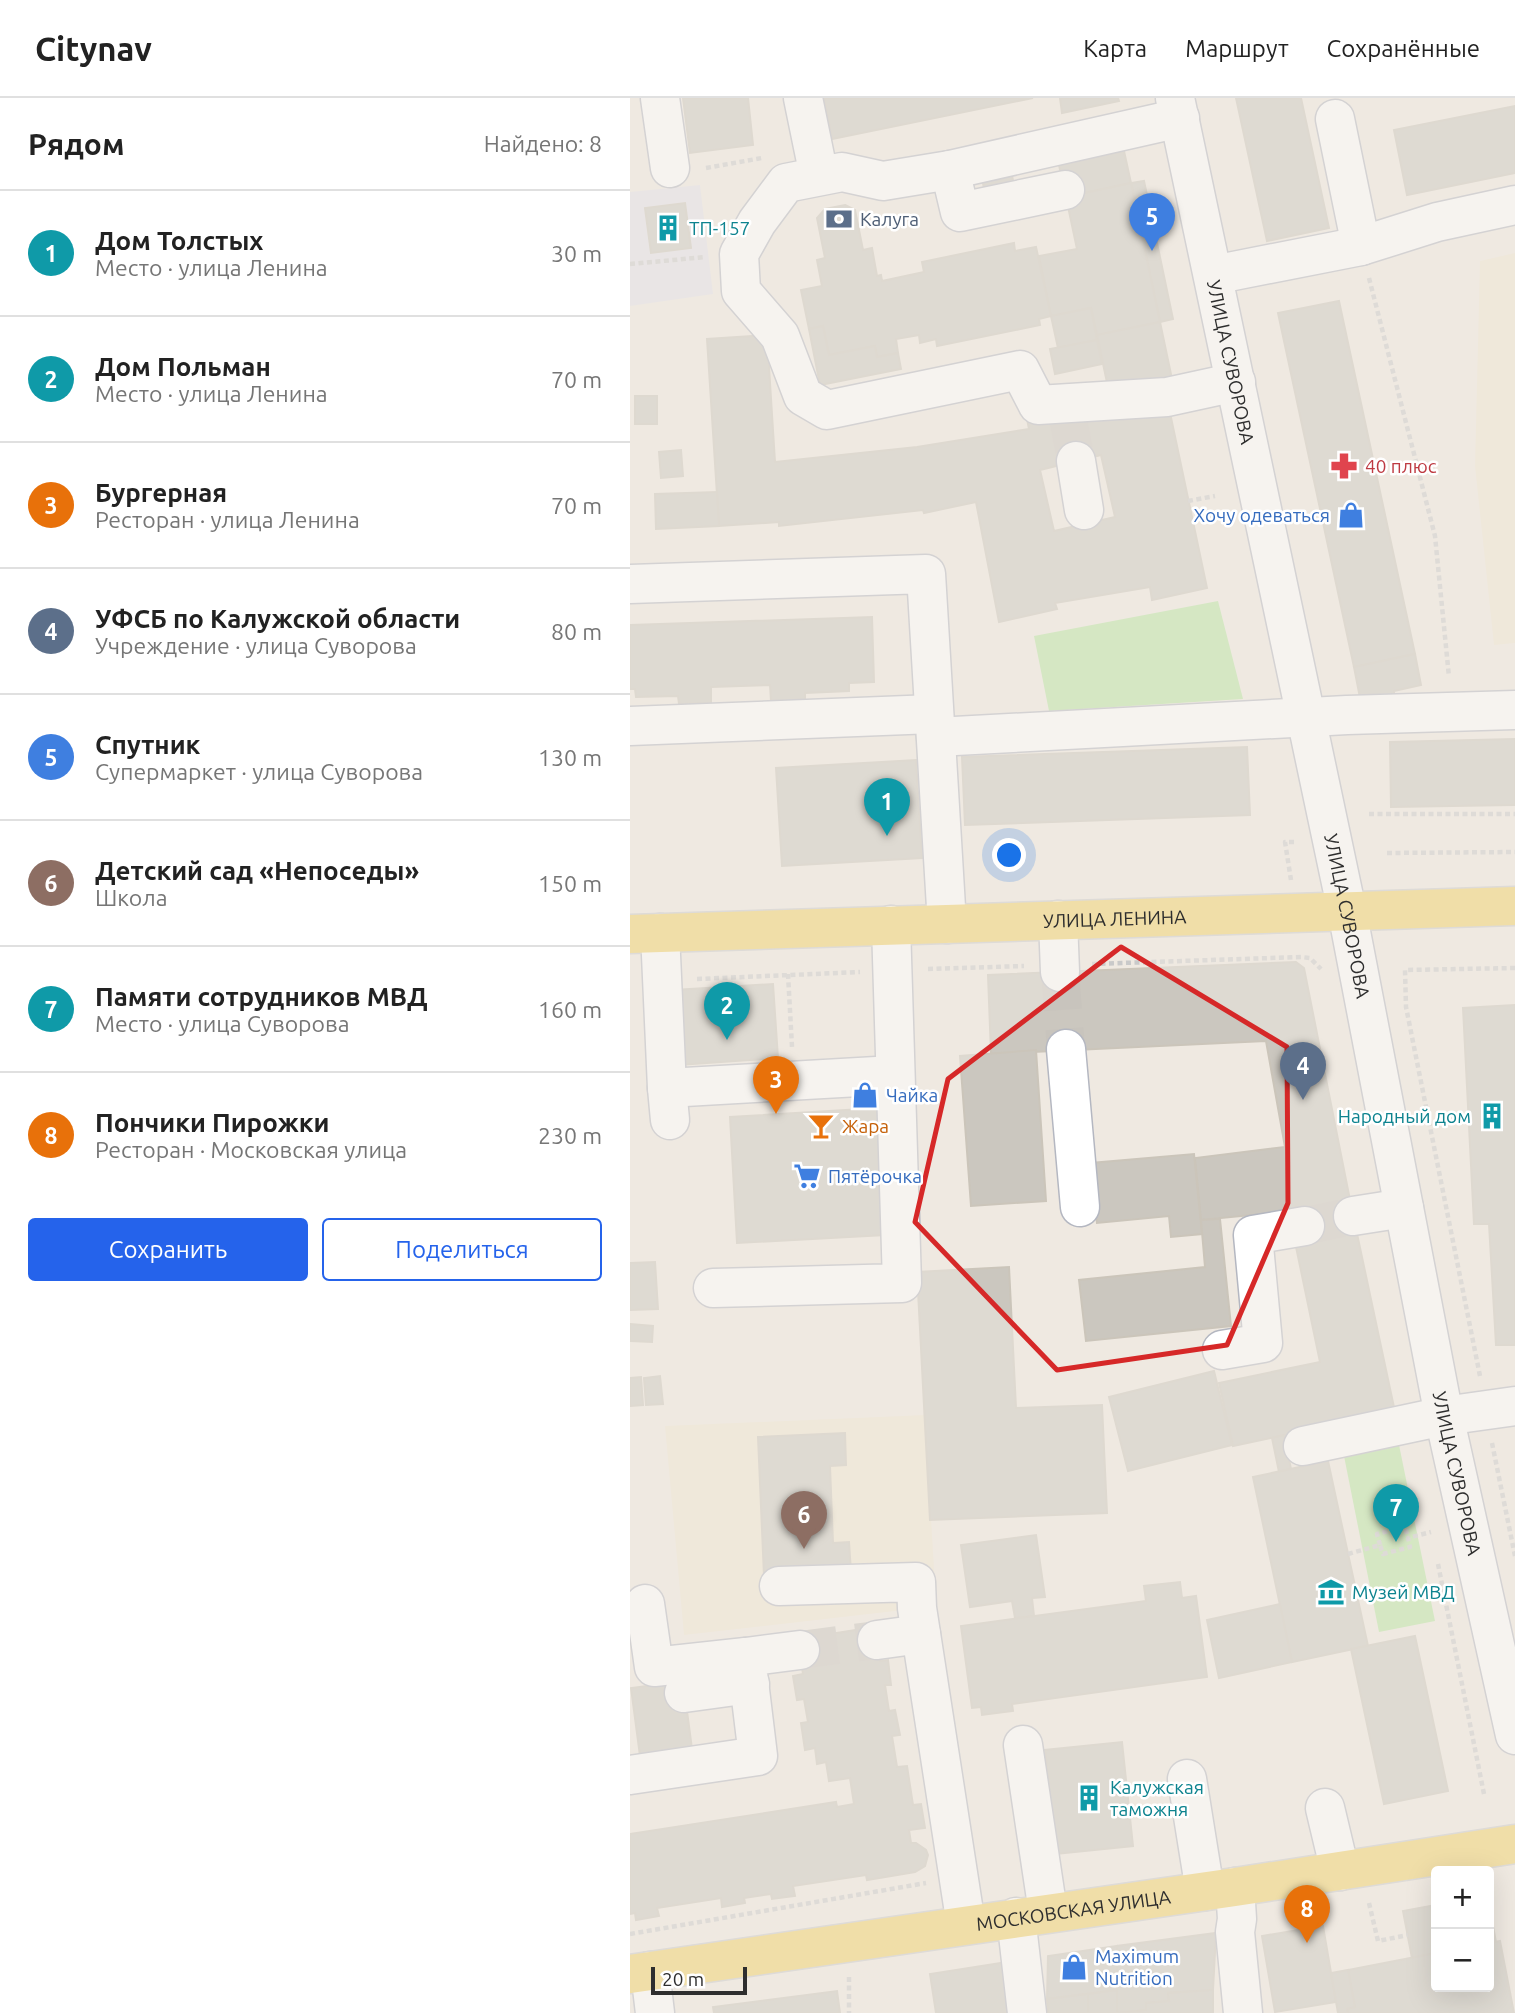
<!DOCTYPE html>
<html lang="ru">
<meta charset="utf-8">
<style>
body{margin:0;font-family:Ubuntu,sans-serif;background:#f2f2f2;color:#222}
.controls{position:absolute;right:21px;bottom:21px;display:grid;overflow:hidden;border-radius:7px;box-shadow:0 7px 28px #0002}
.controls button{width:63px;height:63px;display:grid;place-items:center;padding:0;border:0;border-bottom:2px solid #e0e0e0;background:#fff;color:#222;font:35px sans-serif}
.scale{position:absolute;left:21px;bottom:18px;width:96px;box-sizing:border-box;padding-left:7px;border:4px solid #2e2e2e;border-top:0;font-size:19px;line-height:24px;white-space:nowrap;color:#2e2e2e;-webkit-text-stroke:5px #fff;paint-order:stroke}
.you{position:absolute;left:380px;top:758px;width:24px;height:24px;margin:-18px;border:5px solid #fff;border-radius:50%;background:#1a73e8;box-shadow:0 0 0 10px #1a73e833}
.badge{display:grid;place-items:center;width:46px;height:46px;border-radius:50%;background:#2563eb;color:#fff;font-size:23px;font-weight:700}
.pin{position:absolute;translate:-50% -58px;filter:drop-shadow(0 2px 4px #0008)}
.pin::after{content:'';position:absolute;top:37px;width:24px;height:21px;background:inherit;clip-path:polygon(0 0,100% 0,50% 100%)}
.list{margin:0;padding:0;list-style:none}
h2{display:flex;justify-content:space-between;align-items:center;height:91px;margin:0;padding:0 28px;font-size:30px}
h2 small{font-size:23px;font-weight:400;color:#767676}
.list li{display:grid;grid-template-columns:46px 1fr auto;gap:21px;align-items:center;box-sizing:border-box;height:126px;padding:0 28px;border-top:2px solid #e0e0e0}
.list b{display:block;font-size:26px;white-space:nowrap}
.list p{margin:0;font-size:23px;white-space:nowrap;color:#767676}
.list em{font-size:23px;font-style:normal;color:#767676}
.actions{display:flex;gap:14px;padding:21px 28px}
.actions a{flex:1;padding:16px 0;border:2px solid #2563eb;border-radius:7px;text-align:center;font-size:24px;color:#2563eb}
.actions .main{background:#2563eb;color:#fff}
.map{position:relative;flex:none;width:885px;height:1915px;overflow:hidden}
header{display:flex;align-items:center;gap:42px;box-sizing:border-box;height:98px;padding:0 35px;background:#fff;border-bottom:2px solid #e0e0e0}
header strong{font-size:33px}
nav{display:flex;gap:38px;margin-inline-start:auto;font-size:24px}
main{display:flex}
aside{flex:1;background:#fff}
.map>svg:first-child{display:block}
.industrial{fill:#e3e1e8}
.education{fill:#f0e6d1}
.green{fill:#b6e59e}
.building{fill:#cbc7bf;stroke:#cbc5ba;stroke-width:2;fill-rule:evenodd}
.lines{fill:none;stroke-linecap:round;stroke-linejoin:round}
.minor-tunnel{stroke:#c8c4bd;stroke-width:38;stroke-dasharray:38 19;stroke-linecap:butt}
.minor-casing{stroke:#b4b7c1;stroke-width:41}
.major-casing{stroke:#c9c9c9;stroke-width:41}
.path{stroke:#c9c9c9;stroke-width:4.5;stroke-dasharray:5 3.5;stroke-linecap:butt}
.minor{stroke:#fff;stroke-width:38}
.major{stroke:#f2d163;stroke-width:38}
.marked{fill:none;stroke:#d62828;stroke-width:5;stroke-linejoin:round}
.labels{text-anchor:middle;stroke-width:5;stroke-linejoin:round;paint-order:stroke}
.service-label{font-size:19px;fill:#4e5e75;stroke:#fff;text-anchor:start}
.culture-label{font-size:19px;fill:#0d838f;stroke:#fff;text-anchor:start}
.street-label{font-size:19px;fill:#2e2e2e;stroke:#fff}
.health-label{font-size:19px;fill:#be3a42;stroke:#fff;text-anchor:start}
.shop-label{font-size:19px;fill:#366cbe;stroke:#fff;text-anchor:start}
.food-label{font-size:19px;fill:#c56008;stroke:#fff;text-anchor:start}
</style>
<header>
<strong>Citynav</strong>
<nav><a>Карта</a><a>Маршрут</a><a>Сохранённые</a></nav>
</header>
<main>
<aside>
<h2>Рядом<small>Найдено: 8</small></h2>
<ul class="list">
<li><span class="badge" style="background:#0f9aa8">1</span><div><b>Дом Толстых</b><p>Место · улица Ленина</p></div><em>30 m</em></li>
<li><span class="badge" style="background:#0f9aa8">2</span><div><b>Дом Польман</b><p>Место · улица Ленина</p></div><em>70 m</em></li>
<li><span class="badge" style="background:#e8710a">3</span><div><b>Бургерная</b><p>Ресторан · улица Ленина</p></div><em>70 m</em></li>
<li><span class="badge" style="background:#5c6f8a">4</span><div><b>УФСБ по Калужской области</b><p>Учреждение · улица Суворова</p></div><em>80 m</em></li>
<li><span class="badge" style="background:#3f7fe0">5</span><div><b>Спутник</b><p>Супермаркет · улица Суворова</p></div><em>130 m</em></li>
<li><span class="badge" style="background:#8d6e63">6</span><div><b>Детский сад «Непоседы»</b><p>Школа</p></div><em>150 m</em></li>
<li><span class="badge" style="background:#0f9aa8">7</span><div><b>Памяти сотрудников МВД</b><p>Место · улица Суворова</p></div><em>160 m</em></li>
<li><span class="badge" style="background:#e8710a">8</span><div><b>Пончики Пирожки</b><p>Ресторан · Московская улица</p></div><em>230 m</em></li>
</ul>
<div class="actions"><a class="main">Сохранить</a><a>Поделиться</a></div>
</aside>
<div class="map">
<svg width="885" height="1915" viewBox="0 0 885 1915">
<rect width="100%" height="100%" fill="#efe9e1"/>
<path class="industrial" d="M 70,87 L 83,196 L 0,208 L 0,94 Z"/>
<g class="education">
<path d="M 885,155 L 885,545 L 864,547 L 845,368 L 850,163 Z"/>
<path d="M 295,1317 L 306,1505 L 265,1513 L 54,1537 L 35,1328 Z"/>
</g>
<g class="green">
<path d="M 588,503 L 613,601 L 419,613 L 404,538 Z"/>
<path d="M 768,1342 L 805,1523 L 749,1534 L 713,1353 Z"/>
</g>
<g class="building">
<path d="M 53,0 L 118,0 L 123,47 L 60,55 Z"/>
<path d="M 194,0 L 403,0 L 202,41 Z"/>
<path d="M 430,0 L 488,0 L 489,3 L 432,15 Z"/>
<path d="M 606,0 L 671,0 L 699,130 L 637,143 Z"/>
<path d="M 885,8 L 885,75 L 777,97 L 764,32 Z"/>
<path d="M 494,53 L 501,85 L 436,99 L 429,67 Z"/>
<path d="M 381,73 L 385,92 L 355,97 L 352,79 Z"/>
<path d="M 514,83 L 543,221 L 530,224 L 501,85 Z"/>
<path d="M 501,85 L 530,224 L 467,237 L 461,210 L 421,218 L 409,158 L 447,151 L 436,99 Z"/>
<path d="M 55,105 L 61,150 L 21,155 L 15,110 Z"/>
<path d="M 215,107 L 225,112 L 233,152 L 242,150 L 247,178 L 251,177 L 252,183 L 294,174 L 292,164 L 384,145 L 385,153 L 406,149 L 421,218 L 409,221 L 410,227 L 307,248 L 306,241 L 290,245 L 289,237 L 266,241 L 268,255 L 247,259 L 245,248 L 199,257 L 193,228 L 179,231 L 171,192 L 192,188 L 187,162 L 195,160 L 187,120 L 195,111 Z"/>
<path d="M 709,203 L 785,556 L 724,569 L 648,215 Z"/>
<path d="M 461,210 L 467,242 L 428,250 L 421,218 Z"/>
<path d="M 530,224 L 542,281 L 479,294 L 467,237 Z"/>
<path d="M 193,228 L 199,257 L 245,248 L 247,259 L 268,255 L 271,271 L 190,287 L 179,231 Z"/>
<path d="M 137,237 L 145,364 L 287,349 L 399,331 L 397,321 L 539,310 L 577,490 L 522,502 L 520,489 L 425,505 L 427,511 L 369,524 L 346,404 L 294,415 L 293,412 L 149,428 L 149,424 L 89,428 L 77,241 ZM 471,357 L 485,419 L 424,433 L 410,372 Z"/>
<path d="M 467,242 L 472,266 L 425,276 L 420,251 Z"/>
<rect x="5" y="298" width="22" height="28"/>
<path d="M 51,352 L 53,378 L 31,380 L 29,354 Z"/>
<path d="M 87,394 L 89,428 L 26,431 L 25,396 Z"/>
<path d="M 242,519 L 244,584 L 219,585 L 219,593 L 175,595 L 175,602 L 141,603 L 140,587 L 81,589 L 81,605 L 49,606 L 48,598 L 6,599 L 5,591 L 0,591 L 0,527 Z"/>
<path d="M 785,556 L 791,587 L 764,593 L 764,596 L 730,600 L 724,569 Z"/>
<path d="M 885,641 L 885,707 L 761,709 L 760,644 Z"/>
<path d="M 617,649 L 620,717 L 335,727 L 332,659 Z"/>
<path d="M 286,662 L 292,760 L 152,768 L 146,670 Z"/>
<path d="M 666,864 L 674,870 L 720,1102 L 672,1112 L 571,1122 L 565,1060 L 655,1049 L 636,943 L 361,956 L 358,877 Z"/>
<path d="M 143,886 L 148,960 L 49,967 L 44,892 Z"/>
<path d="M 885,907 L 885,1247 L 866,1247 L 859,1126 L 844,1126 L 833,910 Z"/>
<path d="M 406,952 L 416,1103 L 341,1108 L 330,958 Z"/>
<path d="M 246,983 L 248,1010 L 224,1012 L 222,984 Z"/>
<path d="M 248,1010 L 255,1137 L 107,1145 L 100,1019 Z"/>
<path d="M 564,1056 L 572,1136 L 541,1139 L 539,1118 L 467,1125 L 461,1065 Z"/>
<path d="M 720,1102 L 726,1131 L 677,1141 L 672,1112 Z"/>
<path d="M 590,1121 L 601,1228 L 456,1243 L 449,1182 L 575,1169 L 571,1122 Z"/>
<path d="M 726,1131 L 765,1314 L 603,1348 L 589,1285 L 690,1264 L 665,1144 Z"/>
<path d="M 25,1164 L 28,1211 L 0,1212 L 0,1165 Z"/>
<path d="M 379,1169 L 386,1310 L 472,1307 L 477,1415 L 300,1422 L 287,1174 Z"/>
<path d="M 0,1226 L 23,1228 L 22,1244 L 0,1243 Z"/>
<path d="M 584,1273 L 602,1347 L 498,1373 L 479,1299 Z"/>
<path d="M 30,1278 L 33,1306 L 16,1307 L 14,1280 Z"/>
<path d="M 11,1279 L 13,1307 L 0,1308 L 0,1280 Z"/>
<path d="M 215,1335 L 216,1367 L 200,1368 L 203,1445 L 219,1444 L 221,1474 L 134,1478 L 128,1339 Z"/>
<path d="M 654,1337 L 661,1371 L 649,1374 L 642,1340 Z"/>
<path d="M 698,1363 L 738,1548 L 662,1564 L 623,1379 Z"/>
<path d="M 406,1437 L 415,1499 L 402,1500 L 404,1518 L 385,1520 L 382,1503 L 340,1509 L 331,1447 Z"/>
<path d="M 550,1484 L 552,1500 L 566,1498 L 577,1579 L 382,1606 L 383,1613 L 352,1617 L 351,1609 L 342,1610 L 331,1528 L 516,1503 L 514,1488 Z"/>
<path d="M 650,1506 L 662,1564 L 589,1580 L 577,1522 Z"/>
<path d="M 245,1529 L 250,1563 L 258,1562 L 261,1587 L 255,1587 L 259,1613 L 265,1612 L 270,1637 L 262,1638 L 267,1669 L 277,1668 L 283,1707 L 291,1706 L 295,1730 L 279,1732 L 281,1745 L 286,1745 L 296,1752 L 298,1757 L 295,1768 L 285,1774 L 237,1782 L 236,1777 L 163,1788 L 165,1798 L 142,1801 L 141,1796 L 114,1800 L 115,1805 L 92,1809 L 91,1800 L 27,1810 L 29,1818 L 6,1822 L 5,1815 L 0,1816 L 0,1736 L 206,1704 L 207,1709 L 224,1706 L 220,1680 L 199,1683 L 196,1664 L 187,1666 L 185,1650 L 175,1652 L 171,1625 L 178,1624 L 174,1601 L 167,1602 L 163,1578 L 173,1576 L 168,1541 Z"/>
<path d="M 785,1538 L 818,1693 L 754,1706 L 721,1551 Z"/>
<path d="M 53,1583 L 62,1651 L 10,1658 L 1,1590 Z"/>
<path d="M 492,1644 L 503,1748 L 426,1756 L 415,1652 Z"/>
<path d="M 806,1807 L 806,1855 L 782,1860 L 773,1813 Z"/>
<path d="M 859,1807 L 866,1844 L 859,1845 Z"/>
<path d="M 693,1828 L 706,1904 L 645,1914 L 632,1838 Z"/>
<path d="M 586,1835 L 583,1892 L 538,1895 L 539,1903 L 516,1905 L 516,1912 L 487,1915 L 487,1848 Z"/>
<path d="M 870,1843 L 884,1915 L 718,1915 L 717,1911 L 725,1909 L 718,1872 L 806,1855 L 806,1889 L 859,1889 L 859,1845 Z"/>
<path d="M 487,1848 L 487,1892 L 417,1901 L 418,1858 Z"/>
<path d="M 384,1863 L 391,1913 L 376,1915 L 306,1915 L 300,1876 Z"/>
<path d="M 718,1872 L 725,1909 L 717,1911 L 718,1915 L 708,1915 L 701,1875 Z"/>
<path d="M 487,1892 L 487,1915 L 458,1915 L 458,1896 Z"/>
<path d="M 583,1892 L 583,1915 L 496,1915 L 516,1912 L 516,1905 L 539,1903 L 538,1895 Z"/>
<path d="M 207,1893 L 210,1915 L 84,1915 L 83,1909 Z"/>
<path d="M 458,1896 L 458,1915 L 418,1915 L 417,1901 Z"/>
</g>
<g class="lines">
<g class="minor-tunnel">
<path d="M 437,315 L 446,363"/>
<path d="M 430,874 L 436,951"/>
<path d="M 675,1128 L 723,1118"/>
<path d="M 170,1552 L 247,1542"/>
</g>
<g class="minor-casing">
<g id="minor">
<path d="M 30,0 L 40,70"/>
<path d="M 173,0 L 189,78"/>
<path id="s1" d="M 545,0 L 717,813 L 814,1318 L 885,1637"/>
<path d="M 550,20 L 320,72 L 253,83 L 212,74 L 156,85 L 127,124 L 109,156 L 111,193 L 150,238 L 173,298 L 197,312 L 390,272 L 408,307 L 537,299 L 606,284"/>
<path d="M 705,21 L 731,148"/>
<path d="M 320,72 L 330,114 L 435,92"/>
<path d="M 583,177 L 731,148 L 807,124 L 885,107"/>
<path d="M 446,363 L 454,412"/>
<path d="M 0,486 L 296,476 L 317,826"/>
<path d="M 0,628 L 303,616"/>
<path d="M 306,639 L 717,617 L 885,612"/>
<path d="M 428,822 L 430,874"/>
<path d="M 30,835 L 37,990 L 264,977"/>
<path d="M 436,951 L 450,1109"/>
<path d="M 37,990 L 40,1022"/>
<path d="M 723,1118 L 774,1110"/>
<path d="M 83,1190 L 272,1185 L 261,827"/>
<path d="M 592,1252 L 633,1245 L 623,1137 L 675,1128"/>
<path d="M 673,1348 L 814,1318 L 885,1308"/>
<path d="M 149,1488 L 286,1484 L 287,1510 L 336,1827"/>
<path d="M 15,1506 L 24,1569 L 116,1559"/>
<path d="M 247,1542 L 291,1536"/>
<path d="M 54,1595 L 120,1586"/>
<path d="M 393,1647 L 418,1814"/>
<path d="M 0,1677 L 128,1658 L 116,1559 L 170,1552"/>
<path d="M 557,1681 L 575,1793"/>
<path d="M 695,1710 L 710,1773"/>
<path d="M 605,1789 L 607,1821 L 605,1834 L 613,1915"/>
<path d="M 386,1819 L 397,1915"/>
<path d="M 20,1873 L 25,1915"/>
</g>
</g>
<g class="major-casing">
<g id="major">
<path id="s2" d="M 0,836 L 885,808"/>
<path id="s3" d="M 0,1876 L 605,1789 L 885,1746"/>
</g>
</g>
<g class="path">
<path d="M 76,70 L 132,60"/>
<path d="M 0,166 L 76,159"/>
<path d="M 739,180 L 805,438 L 819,579"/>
<path d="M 558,403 L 585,398"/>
<path d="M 739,716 L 885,716"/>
<path d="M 757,755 L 885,754"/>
<path d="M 661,782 L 655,744 L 667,744"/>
<path d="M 462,866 L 671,859 L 680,860 L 691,871"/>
<path d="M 298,871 L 394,868"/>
<path d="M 158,876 L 162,949"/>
<path d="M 67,881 L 230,874"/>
<path d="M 850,1278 L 776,909 L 775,872 L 885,870"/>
<path d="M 862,1345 L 885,1458"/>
<path d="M 750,1447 L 747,1436 L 775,1429 L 778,1440"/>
<path d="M 718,1456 L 750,1447 L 753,1456 L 780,1449 L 778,1440 L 801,1434"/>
<path d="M 808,1466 L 854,1696"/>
<path d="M 739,1805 L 748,1843 L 778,1837"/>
<path d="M 0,1836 L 296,1785"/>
<path d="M 219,1879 L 219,1915"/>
</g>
<use href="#minor" class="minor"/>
<use href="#major" class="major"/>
</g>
<path d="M0 0H885V1915H0ZM 491,849 L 657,949 L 658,1105 L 597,1247 L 427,1272 L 285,1124 L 318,981 Z" fill="#efe9e1" fill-opacity=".55" fill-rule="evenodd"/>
<path class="marked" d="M 491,849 L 657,949 L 658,1105 L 597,1247 L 427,1272 L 285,1124 L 318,981 Z"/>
<defs>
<g id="bank-bare" transform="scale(2.1)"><path d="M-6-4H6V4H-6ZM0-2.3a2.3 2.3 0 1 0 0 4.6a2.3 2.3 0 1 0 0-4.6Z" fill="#5c6f8a" stroke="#fff" stroke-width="2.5" paint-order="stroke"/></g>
<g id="building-bare" transform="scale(2.1)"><path d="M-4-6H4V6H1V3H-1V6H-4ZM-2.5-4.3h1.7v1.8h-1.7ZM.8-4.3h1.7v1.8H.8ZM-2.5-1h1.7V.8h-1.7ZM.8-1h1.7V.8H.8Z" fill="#0f9aa8" stroke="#fff" stroke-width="2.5" paint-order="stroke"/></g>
<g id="pharmacy-bare" transform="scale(2.1)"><path d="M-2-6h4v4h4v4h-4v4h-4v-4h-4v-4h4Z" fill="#e0444e" stroke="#fff" stroke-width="2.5" paint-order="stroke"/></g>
<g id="shop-bare" transform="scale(2.1)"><path d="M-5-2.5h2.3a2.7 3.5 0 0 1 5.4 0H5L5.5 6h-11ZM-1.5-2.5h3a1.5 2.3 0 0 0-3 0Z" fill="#3f7fe0" stroke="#fff" stroke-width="2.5" paint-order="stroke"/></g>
<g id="bar-bare" transform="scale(2.1)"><path d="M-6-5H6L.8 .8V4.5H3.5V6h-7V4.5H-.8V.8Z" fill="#e8710a" stroke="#fff" stroke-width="2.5" paint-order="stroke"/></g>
<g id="supermarket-bare" transform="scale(2.1)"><path d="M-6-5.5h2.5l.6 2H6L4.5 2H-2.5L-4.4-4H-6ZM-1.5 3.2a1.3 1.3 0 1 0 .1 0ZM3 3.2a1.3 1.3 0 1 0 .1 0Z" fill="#3f7fe0" stroke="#fff" stroke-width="2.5" paint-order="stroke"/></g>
<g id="museum-bare" transform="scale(2.1)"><path d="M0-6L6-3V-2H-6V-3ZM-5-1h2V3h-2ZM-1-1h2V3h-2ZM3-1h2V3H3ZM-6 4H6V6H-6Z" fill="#0f9aa8" stroke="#fff" stroke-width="2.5" paint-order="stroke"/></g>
</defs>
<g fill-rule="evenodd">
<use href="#bank-bare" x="209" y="121"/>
<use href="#building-bare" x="38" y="130"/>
<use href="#pharmacy-bare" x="714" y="368"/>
<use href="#shop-bare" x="721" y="417"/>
<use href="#shop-bare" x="235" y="997"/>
<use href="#building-bare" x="862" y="1018"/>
<use href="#bar-bare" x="191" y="1028"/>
<use href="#supermarket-bare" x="177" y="1078"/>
<use href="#museum-bare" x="701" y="1494"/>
<use href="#building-bare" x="459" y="1700"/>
<use href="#shop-bare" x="444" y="1869"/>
</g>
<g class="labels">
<g class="service-label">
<text x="230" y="128">Калуга</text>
</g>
<g class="culture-label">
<text x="59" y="137">ТП-157</text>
<text x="841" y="1025" text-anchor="end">Народный дом</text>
<text x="722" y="1501">Музей МВД</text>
<text x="480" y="1696">Калужская<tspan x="480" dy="22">таможня</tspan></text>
</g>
<g class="street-label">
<text dy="7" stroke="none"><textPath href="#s1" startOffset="270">УЛИЦА СУВОРОВА</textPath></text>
<text dy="7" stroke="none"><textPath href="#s1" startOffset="836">УЛИЦА СУВОРОВА</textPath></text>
<text dy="7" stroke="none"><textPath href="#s2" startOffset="485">УЛИЦА ЛЕНИНА</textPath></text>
<text dy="7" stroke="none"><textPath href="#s1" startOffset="1404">УЛИЦА СУВОРОВА</textPath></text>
<text dy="7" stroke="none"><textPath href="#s3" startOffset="448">МОСКОВСКАЯ УЛИЦА</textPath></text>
</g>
<g class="health-label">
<text x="735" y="375">40 плюс</text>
</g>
<g class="shop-label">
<text x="700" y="424" text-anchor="end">Хочу одеваться</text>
<text x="256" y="1004">Чайка</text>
<text x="198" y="1085">Пятёрочка</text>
<text x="465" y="1865">Maximum<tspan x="465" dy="22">Nutrition</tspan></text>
</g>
<g class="food-label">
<text x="212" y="1035">Жара</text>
</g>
</g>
</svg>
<div class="controls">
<button>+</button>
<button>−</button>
</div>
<div class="scale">20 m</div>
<div class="you"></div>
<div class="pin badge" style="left:257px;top:738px;background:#0f9aa8">1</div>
<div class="pin badge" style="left:97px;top:942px;background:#0f9aa8">2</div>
<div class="pin badge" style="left:146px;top:1016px;background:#e8710a">3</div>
<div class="pin badge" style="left:673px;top:1002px;background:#5c6f8a">4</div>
<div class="pin badge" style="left:522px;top:153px;background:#3f7fe0">5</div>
<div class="pin badge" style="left:174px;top:1451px;background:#8d6e63">6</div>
<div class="pin badge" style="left:766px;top:1444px;background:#0f9aa8">7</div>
<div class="pin badge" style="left:677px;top:1845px;background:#e8710a">8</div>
</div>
</main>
